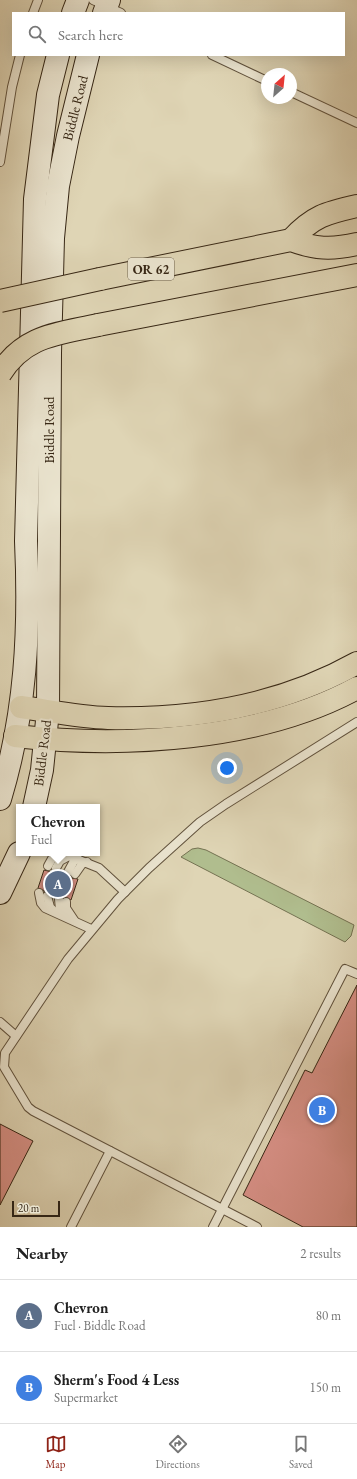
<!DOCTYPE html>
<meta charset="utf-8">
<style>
body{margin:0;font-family:"EB Garamond",serif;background:#f2f2f2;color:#222}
.compass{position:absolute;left:261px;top:68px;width:36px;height:36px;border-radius:50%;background:#fff;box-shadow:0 4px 16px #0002;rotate:27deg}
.scale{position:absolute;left:12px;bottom:10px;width:48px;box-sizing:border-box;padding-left:4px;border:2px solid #372715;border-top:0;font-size:11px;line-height:14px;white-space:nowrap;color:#372715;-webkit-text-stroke:3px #eae4cf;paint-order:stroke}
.you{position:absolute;left:227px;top:768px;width:14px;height:14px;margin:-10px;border:3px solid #fff;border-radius:50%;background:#1a73e8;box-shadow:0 0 0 6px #1a73e833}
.badge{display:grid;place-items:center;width:26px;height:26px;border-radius:50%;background:#8f2418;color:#fff;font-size:13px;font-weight:700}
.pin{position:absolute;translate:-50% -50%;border:2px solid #fff;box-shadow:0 1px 4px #0006}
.popup{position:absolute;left:16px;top:804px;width:84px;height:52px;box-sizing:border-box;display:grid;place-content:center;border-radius:0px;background:#fff;filter:drop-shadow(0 1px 3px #0005);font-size:13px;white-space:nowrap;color:#767676}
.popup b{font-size:15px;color:#222}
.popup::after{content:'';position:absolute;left:50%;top:100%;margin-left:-8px;border:8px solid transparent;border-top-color:#fff}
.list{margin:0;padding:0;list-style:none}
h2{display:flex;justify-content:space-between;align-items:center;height:52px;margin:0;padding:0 16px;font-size:17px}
h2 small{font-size:13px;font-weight:400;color:#767676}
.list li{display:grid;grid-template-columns:26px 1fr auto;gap:12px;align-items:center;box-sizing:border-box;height:72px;padding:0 16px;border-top:1px solid #e0e0e0}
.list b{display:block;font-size:15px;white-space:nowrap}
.list p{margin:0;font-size:13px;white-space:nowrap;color:#767676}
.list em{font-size:13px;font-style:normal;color:#767676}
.icon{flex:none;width:22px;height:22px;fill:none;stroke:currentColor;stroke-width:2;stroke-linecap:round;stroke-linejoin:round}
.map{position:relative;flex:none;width:357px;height:1227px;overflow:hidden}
.search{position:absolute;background:#fff;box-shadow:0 4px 16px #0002;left:12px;right:12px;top:12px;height:44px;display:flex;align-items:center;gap:10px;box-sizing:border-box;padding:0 14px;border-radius:0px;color:#767676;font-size:15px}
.sheet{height:196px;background:#fff}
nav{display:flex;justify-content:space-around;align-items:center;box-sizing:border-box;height:56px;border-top:1px solid #e0e0e0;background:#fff;font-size:11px;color:#767676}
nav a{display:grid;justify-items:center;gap:2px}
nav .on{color:#8f2418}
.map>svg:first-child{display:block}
.green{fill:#b0bd8e;stroke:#747252}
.building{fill:#d89187;stroke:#372715}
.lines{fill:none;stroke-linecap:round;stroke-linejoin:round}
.lane-casing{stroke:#61523d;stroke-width:10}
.secondary-casing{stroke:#372715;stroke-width:24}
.highway-casing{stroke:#372715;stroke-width:24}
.lane{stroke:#eae4cf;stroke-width:8}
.secondary{stroke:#eae4cf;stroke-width:22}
.highway{stroke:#dfd5b5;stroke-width:22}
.highway-bridge-casing{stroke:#372715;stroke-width:24;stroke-linecap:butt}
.highway-bridge{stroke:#dfd5b5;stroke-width:22}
.labels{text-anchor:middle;stroke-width:4;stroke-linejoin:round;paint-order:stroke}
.shield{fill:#eae4cf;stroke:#6d604d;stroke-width:1}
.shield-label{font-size:13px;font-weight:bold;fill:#372715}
.street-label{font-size:14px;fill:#372715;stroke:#eae4cf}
</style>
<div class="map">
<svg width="357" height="1227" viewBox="0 0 357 1227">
<rect width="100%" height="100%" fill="#dfd5b5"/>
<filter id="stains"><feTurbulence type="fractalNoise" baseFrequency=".005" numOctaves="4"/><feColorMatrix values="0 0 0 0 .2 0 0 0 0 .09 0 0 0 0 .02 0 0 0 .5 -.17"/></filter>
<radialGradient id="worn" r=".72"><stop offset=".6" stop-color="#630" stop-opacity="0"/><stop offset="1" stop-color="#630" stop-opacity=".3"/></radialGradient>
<path class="green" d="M 198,848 L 206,850 L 354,925 L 351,936 L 345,942 L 181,857 L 192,849 Z"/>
<g class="building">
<path d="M 44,870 L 56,873 L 61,870 L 65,877 L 78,879 L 71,900 L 59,894 L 53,897 L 51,892 L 44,891 L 38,888 Z"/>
<path d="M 357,985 L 357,1227 L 303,1227 L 243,1195 L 305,1070 L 312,1073 Z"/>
<path d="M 0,1124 L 33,1141 L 0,1205 Z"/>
</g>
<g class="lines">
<g class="lane-casing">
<g id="lane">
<path d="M 93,0 L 121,13"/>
<path d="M 33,13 L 38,0"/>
<path d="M 212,55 L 267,81"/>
<path d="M 291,92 L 357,123"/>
<path d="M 0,162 L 12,87 L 20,55"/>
<path d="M 48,866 L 53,857 L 58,854 L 69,856 L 99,868 L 125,892"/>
<path d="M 56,868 L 60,861 L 69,856"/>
<path d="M 68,872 L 74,861 L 78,859"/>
<path d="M 75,874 L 82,864 L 87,862"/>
<path d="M 39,893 L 41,903 L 45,908 L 91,929"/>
<path d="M 47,896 L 50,907 L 54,911"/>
<path d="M 59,899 L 60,910 L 65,916"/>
<path d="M 66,902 L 66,908 L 74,920"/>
<path d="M 0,1022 L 16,1036"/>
<path d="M 71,1227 L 110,1151"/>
<path d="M 213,1227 L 345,969 L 357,974"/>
<path d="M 257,1227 L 33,1111 L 28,1107 L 4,1067 L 5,1053 L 68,959 L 118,899 L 149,868 L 200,822 L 226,804 L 357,722"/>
</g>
</g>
<g class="secondary-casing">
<g id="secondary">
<path d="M 73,13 L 78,0"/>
<path d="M 104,13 L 109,0"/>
<path d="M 0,799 C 26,713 30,631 26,541 L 35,199 L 48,95 L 58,55"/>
<path d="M 34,807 L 42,770 L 48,711 L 50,353 L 53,238 L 58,186 L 68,136 L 88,55"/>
<path d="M 0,893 L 19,853"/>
</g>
</g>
<g class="highway-casing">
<g id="highway">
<path d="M 291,240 C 313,216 326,213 357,206"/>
<path d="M 100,279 L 291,240 C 315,249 331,250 357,244"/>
<path d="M 98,325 L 357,275"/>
<path d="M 21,707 C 50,711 79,717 108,718 C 194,720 282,705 357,663"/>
<path d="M 15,736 C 123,748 260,741 357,688"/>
</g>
</g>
<use href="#lane" class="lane"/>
<use href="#secondary" class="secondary"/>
<use href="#highway" class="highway"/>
<g class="highway-bridge-casing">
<g id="highway-bridge">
<path d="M 0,301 L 100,279"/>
<path d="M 0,374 C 24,335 58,334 98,325"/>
</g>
</g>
<use href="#highway-bridge" class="highway-bridge"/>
</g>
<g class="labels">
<rect class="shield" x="128" y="258" width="46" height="22" rx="3"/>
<g class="shield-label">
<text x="151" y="274">OR 62</text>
</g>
<g class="street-label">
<text transform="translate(75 108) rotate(-76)" y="5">Biddle Road</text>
<text transform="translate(49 430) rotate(-90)" y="5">Biddle Road</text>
<text transform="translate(42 753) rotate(-83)" y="5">Biddle Road</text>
</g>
</g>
<rect width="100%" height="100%" filter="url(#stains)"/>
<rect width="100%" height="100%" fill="url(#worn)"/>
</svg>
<svg class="compass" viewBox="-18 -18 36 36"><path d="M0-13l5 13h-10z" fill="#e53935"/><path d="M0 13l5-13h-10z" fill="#767676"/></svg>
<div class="scale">20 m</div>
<div class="you"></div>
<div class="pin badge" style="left:58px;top:884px;background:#5c6f8a">A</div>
<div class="popup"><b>Chevron</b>Fuel</div>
<div class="pin badge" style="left:322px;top:1110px;background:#3f7fe0">B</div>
<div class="search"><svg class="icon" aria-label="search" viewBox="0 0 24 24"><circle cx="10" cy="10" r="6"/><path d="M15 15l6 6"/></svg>Search here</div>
</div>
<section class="sheet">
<h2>Nearby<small>2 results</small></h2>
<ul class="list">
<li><span class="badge" style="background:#5c6f8a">A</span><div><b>Chevron</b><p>Fuel · Biddle Road</p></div><em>80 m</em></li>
<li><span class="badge" style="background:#3f7fe0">B</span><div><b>Sherm's Food 4 Less</b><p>Supermarket</p></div><em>150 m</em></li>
</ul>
</section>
<nav>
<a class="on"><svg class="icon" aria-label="map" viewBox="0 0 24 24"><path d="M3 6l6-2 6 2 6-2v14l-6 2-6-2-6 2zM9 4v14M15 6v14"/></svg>Map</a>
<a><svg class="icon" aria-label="directions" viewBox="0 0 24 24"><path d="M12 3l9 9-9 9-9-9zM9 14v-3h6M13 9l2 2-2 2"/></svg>Directions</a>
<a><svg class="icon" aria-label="saved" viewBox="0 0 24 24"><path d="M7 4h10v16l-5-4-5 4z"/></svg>Saved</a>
</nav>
